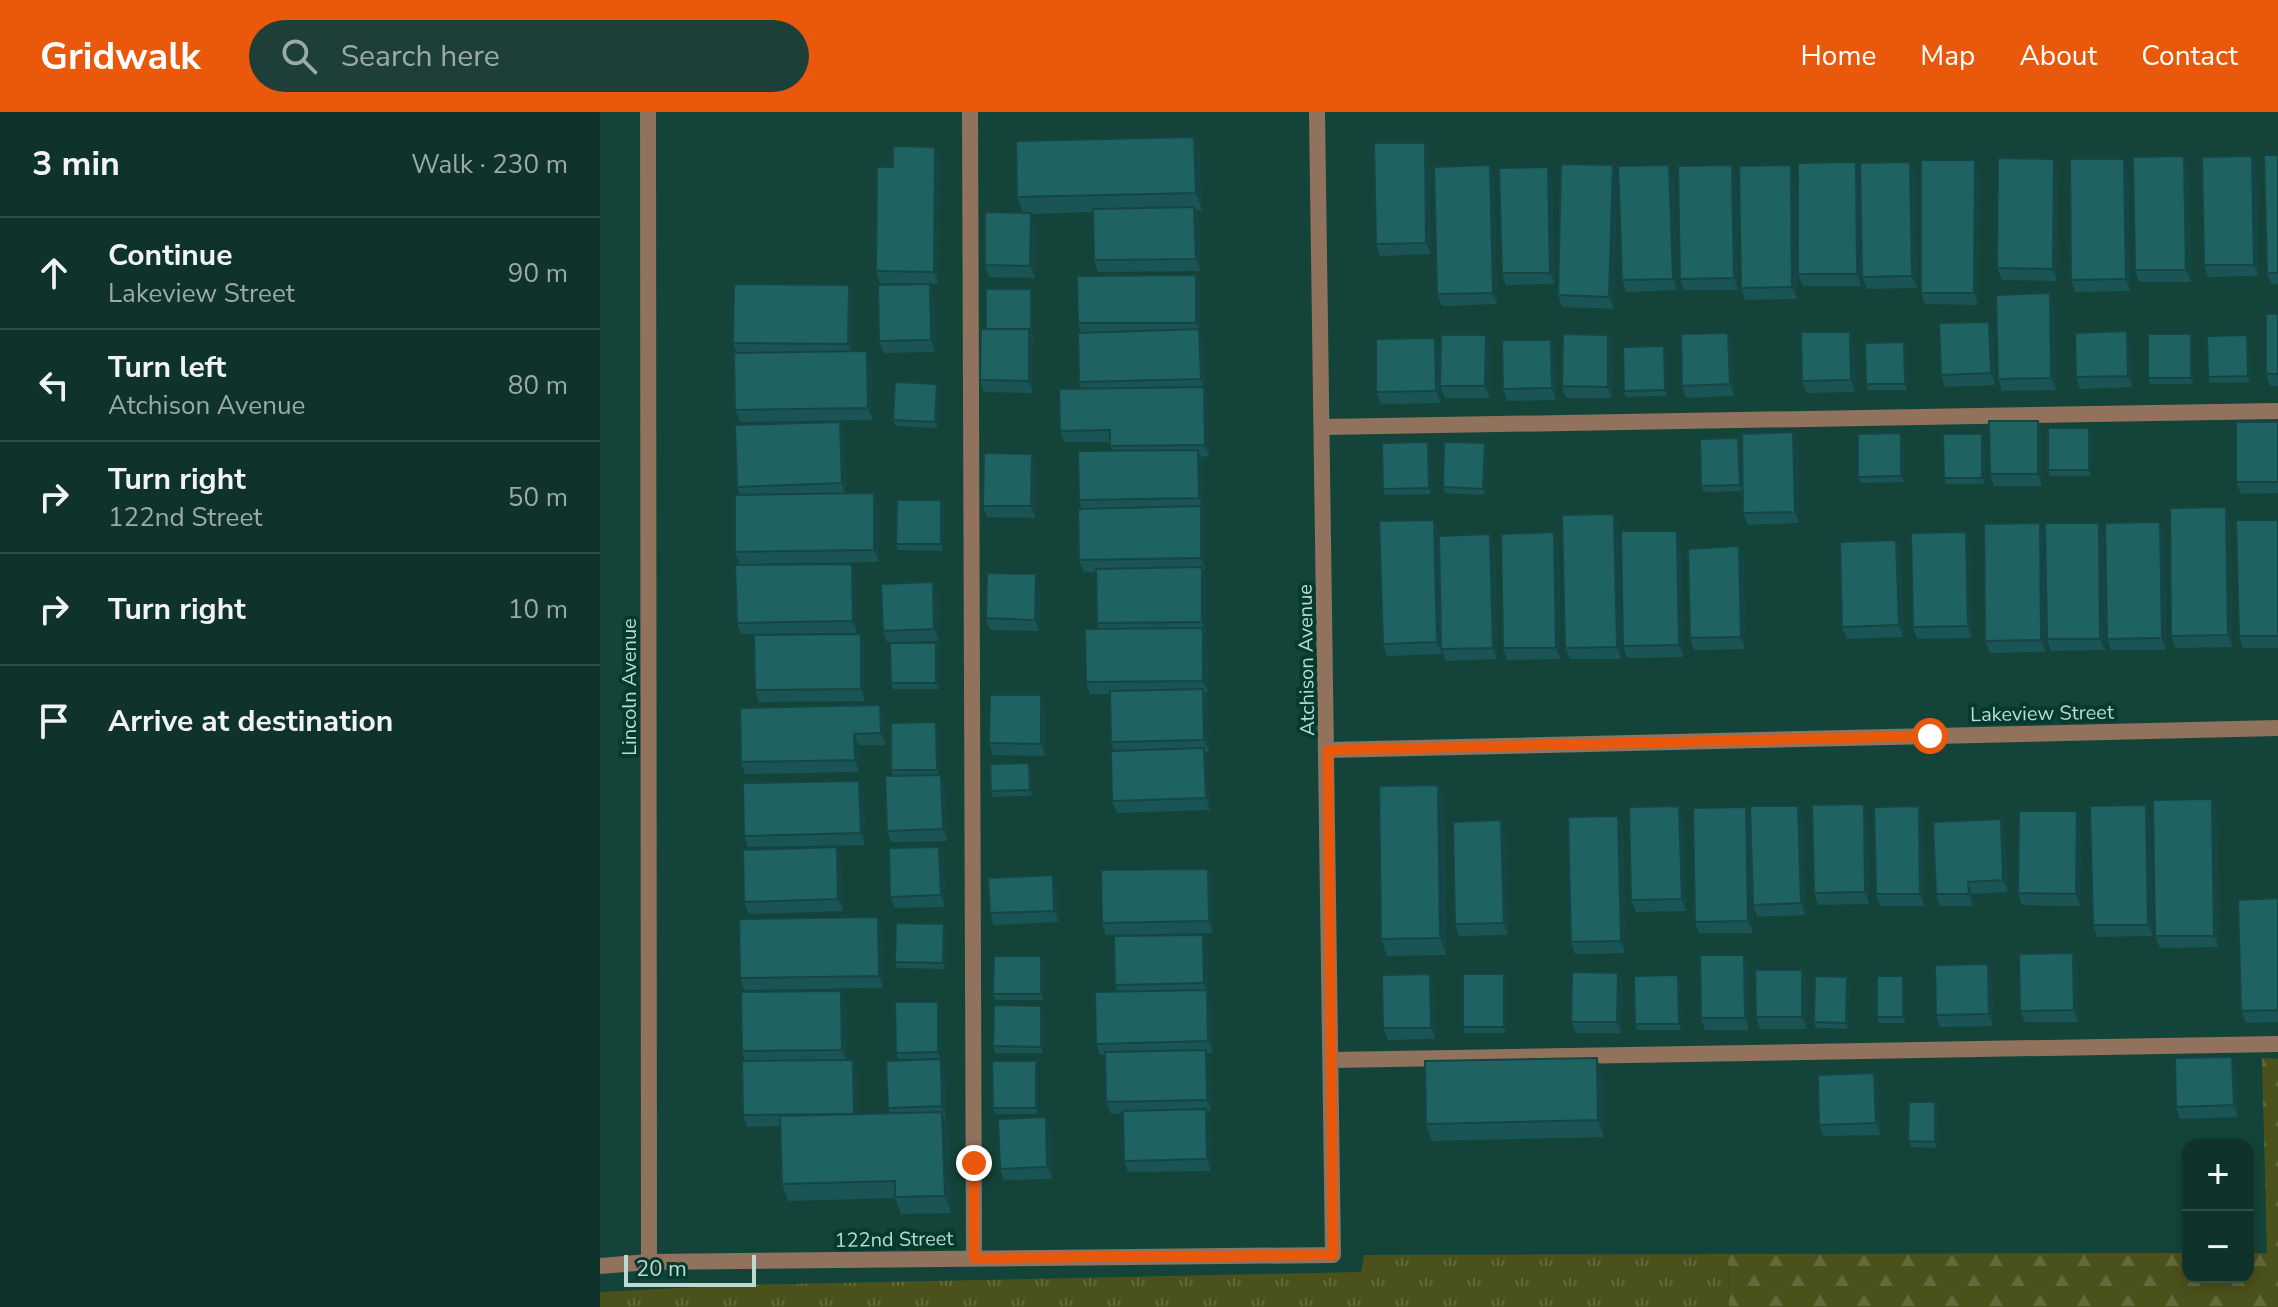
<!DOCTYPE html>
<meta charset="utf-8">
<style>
body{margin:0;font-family:"Nunito Sans",sans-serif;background:#1d3f37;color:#f1f3f6}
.controls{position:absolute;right:24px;bottom:24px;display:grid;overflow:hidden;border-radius:16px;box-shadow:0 4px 12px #0003}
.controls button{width:72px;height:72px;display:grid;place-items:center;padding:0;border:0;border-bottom:2px solid #2f4e47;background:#0f332b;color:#f1f3f6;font:40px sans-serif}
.scale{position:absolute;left:24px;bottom:20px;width:132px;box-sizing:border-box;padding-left:8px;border:4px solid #bcdad1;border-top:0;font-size:22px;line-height:28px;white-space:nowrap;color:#bcdad1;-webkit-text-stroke:6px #053a2f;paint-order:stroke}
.stop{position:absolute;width:24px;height:24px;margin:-18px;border:6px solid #ea580c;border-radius:50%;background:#fff}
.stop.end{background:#ea580c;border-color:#fff;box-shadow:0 2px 8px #0008}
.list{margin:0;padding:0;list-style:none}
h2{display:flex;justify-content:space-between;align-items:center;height:104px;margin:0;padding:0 32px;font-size:34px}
h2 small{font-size:26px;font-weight:400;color:#9baaa9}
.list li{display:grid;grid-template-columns:52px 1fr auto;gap:24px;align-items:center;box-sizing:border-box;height:112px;padding:0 32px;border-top:2px solid #2f4e47}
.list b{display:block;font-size:30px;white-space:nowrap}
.list p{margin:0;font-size:26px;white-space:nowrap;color:#9baaa9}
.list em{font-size:26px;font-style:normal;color:#9baaa9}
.icon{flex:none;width:44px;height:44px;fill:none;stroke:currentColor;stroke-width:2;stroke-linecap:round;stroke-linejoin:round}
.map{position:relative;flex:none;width:1678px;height:1195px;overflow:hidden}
header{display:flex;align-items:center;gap:48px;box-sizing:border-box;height:112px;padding:0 40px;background:#ea580c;color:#fff}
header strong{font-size:38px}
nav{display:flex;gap:44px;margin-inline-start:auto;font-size:28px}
.search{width:560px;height:72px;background:#1d3f37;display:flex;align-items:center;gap:20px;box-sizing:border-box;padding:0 28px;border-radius:44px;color:#9baaa9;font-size:30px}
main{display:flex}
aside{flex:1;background:#0f332b}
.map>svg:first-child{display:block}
.grass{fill:url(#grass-tufts)}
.forest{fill:url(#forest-firs)}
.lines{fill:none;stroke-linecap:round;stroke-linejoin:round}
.service{stroke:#91725d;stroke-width:16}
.minor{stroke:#91725d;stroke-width:16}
.wall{fill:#1b5454}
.shaded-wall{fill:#164545}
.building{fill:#1f6262;stroke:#164545;stroke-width:2}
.route{stroke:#ea580c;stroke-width:10}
.labels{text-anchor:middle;stroke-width:8;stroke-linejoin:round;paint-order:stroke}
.street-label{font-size:20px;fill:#bcdad1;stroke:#053a2f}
</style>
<header>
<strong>Gridwalk</strong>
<div class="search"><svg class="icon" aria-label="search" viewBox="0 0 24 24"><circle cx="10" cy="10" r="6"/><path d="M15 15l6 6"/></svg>Search here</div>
<nav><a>Home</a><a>Map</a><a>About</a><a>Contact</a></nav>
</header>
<main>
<aside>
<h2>3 min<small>Walk · 230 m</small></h2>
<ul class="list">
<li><svg class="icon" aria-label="ahead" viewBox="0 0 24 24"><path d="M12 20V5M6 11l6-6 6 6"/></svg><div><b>Continue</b><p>Lakeview Street</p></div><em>90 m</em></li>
<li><svg class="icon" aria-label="left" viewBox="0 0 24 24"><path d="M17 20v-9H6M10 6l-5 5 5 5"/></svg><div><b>Turn left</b><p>Atchison Avenue</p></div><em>80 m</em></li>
<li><svg class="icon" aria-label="right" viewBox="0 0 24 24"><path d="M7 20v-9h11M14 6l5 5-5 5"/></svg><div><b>Turn right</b><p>122nd Street</p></div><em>50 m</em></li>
<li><svg class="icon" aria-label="right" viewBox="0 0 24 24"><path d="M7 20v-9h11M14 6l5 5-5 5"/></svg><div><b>Turn right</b></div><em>10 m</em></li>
<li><svg class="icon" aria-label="arrive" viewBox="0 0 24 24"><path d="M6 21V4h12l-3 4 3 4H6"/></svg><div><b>Arrive at destination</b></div></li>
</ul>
</aside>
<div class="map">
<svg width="1678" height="1195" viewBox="0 0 1678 1195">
<defs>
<pattern id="grass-tufts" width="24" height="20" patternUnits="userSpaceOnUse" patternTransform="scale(2)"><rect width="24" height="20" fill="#4b511b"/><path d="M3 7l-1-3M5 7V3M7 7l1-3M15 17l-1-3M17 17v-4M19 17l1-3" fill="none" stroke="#63693b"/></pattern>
<pattern id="forest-firs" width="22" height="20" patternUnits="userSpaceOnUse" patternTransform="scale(2)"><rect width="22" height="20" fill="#4b511b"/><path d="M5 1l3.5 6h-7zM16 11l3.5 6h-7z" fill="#63693b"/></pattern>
</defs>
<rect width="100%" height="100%" fill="#144439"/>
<path class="grass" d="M 1128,1142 L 1129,1195 L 0,1195 L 0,1180 L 139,1173 L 761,1160 L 764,1143 Z"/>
<path class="forest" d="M 1662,946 L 1678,947 L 1678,1195 L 1129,1195 L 1128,1142 L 1588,1141 L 1588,1165 L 1648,1165 L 1648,1141 L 1667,1141 Z"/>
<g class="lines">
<g class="service">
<path d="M 370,0 L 374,1146"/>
<path d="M 723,315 L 1678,299"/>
<path d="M 731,948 L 1678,932"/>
</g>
<g class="minor">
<path d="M 48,0 L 49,1150"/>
<path d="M 728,638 L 1678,616"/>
<path d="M 0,1154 L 49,1150 L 733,1143 L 717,0"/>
</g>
</g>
<g class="wall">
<path d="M 825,31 L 829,42 L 831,142 L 780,144 L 776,132 Z"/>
<path d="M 600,42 L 602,98 L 595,98 L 599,107 L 600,159 L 498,160 L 494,148 L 493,100 L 431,102 L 435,113 L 435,166 L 389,165 L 385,153 L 423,101 L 417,85 Z"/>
<path d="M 1678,43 L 1678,172 L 1671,172 L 1667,161 Z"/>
<path d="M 1652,44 L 1657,56 L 1658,164 L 1608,165 L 1604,153 Z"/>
<path d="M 339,47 L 338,172 L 280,171 L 276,159 L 293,55 Z"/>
<path d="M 1375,48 L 1379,60 L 1378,193 L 1325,192 L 1321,181 Z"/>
<path d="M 1256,50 L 1260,62 L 1261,174 L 1203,174 L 1198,162 Z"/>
<path d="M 1310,50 L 1315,62 L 1317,176 L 1267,177 L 1262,165 Z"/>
<path d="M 890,53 L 894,65 L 897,192 L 842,194 L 837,182 Z"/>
<path d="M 1588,56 L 1591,170 L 1539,170 L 1535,158 Z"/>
<path d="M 1458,59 L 1457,169 L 1402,168 L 1397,156 Z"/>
<path d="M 1528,59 L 1530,179 L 1475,180 L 1471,168 Z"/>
<path d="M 1017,64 L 1014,197 L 962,195 L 958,183 Z"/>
<path d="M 1074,64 L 1077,178 L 1026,180 L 1022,168 Z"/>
<path d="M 1137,65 L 1138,178 L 1084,178 L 1080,167 Z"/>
<path d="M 1195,65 L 1197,187 L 1145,188 L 1141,176 Z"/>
<path d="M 952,67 L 955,172 L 906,173 L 902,161 Z"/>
<path d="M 596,163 L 600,175 L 600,220 L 604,229 L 605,277 L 608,286 L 609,344 L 600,345 L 602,350 L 603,398 L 602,398 L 605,406 L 605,458 L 602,458 L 606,467 L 606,522 L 605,522 L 607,527 L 608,580 L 605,580 L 608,588 L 609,640 L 605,640 L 608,648 L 610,698 L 517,701 L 512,689 L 514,639 L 511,630 L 510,582 L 490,582 L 486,570 L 499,517 L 497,511 L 496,460 L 484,460 L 479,448 L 482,397 L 479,388 L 512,339 L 510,330 L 464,330 L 460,319 L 481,276 L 479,270 L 481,221 L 478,211 Z"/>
<path d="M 249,173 L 253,185 L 253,239 L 271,250 L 273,308 L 140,310 L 135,298 L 137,241 L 133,231 Z"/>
<path d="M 1450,181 L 1454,193 L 1456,278 L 1402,279 L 1398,267 Z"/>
<path d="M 334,184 L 335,240 L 284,241 L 279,229 Z"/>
<path d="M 433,184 L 433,281 L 384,280 L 380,268 L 386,217 Z"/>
<path d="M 1678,202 L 1678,274 L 1670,274 L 1666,262 Z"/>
<path d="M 1250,220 L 1254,232 L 1255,280 L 1207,281 L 1202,269 Z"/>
<path d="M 1393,222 L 1395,273 L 1345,275 L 1341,263 Z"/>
<path d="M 1008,223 L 1013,235 L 1012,286 L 966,286 L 962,274 Z"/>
<path d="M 835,226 L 840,238 L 840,271 L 890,235 L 890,286 L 845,286 L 840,274 L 841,291 L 781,292 L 776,280 Z"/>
<path d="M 951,228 L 955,239 L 956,288 L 907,289 L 903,277 Z"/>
<path d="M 1593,228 L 1593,272 L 1550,272 L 1548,266 Z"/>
<path d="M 1649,229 L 1650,270 L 1610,271 L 1608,265 Z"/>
<path d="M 1304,230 L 1306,236 L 1307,278 L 1268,278 L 1266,272 Z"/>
<path d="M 1531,231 L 1532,275 L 1480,277 L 1476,265 Z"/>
<path d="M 1132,233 L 1134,284 L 1086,286 L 1082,274 Z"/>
<path d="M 1067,240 L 1067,284 L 1026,285 L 1024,279 Z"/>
<path d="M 337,272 L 339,278 L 338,316 L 296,314 L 293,308 Z"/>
<path d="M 240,310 L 244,322 L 246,381 L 274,381 L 279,393 L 279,450 L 140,452 L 135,440 L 140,383 L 137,375 Z"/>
<path d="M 1678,310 L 1678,381 L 1641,382 L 1636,370 Z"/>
<path d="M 1489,316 L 1491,322 L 1491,364 L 1450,364 L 1448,358 Z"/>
<path d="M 1193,320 L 1198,332 L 1199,411 L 1148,413 L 1143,401 Z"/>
<path d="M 1442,321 L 1442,374 L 1394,374 L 1390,362 Z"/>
<path d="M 1303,328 L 1304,370 L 1261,371 L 1258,365 Z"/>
<path d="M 1384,328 L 1385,372 L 1346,372 L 1344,366 Z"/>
<path d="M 828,330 L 830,336 L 831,382 L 785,383 L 783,377 Z"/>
<path d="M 885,331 L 887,337 L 885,383 L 845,381 L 843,375 Z"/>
<path d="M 1140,332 L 1142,379 L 1104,380 L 1101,374 Z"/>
<path d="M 432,342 L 436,354 L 435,406 L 387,405 L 383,394 Z"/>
<path d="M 344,394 L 343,439 L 298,438 L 296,432 Z"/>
<path d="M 1014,402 L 1019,414 L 1021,547 L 970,547 L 965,536 Z"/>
<path d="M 1630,407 L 1632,535 L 1576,536 L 1571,524 Z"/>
<path d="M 1678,408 L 1678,536 L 1643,536 L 1639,524 Z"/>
<path d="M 1499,411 L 1504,422 L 1505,538 L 1451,539 L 1447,527 Z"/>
<path d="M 838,419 L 839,424 L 890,422 L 895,434 L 897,547 L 846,549 L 842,538 L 842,542 L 787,544 L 783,532 Z"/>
<path d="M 954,420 L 959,432 L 960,547 L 907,548 L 903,536 Z"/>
<path d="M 1366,420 L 1370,432 L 1372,526 L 1317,527 L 1313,515 Z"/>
<path d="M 1565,422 L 1566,538 L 1511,538 L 1507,527 Z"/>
<path d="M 1444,423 L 1446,540 L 1390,541 L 1385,529 Z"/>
<path d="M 1296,428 L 1301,440 L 1303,525 L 1247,527 L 1242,515 Z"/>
<path d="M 1081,430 L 1083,545 L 1027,546 L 1023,534 Z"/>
<path d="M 1144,446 L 1145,537 L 1094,538 L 1090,526 Z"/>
<path d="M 257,464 L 257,521 L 141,522 L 137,511 Z"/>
<path d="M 440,474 L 439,519 L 390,518 L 386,506 Z"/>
<path d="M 338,482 L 339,529 L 287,530 L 283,519 Z"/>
<path d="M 265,534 L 265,589 L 159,590 L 155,578 Z"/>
<path d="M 338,537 L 339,577 L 293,577 L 291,571 Z"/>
<path d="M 280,593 L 285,605 L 285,633 L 259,633 L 259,660 L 145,662 L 141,650 Z"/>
<path d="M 446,595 L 445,644 L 393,643 L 389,631 Z"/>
<path d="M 339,616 L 339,663 L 345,674 L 347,729 L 291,730 L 287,719 L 293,664 L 291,658 Z"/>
<path d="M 429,651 L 431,658 L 432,684 L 393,685 L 391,679 Z"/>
<path d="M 264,680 L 265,733 L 148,735 L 144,724 Z"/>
<path d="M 1612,687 L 1617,699 L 1619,835 L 1560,836 L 1555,824 Z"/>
<path d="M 845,690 L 846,843 L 787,844 L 781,827 Z"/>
<path d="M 1264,692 L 1268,704 L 1269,792 L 1218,793 L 1214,781 Z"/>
<path d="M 1546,693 L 1550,705 L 1553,824 L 1497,825 L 1493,813 Z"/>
<path d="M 1146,695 L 1150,707 L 1153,821 L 1099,821 L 1095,810 Z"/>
<path d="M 1477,699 L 1481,711 L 1480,794 L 1422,793 L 1418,781 Z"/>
<path d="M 1018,704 L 1023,716 L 1025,841 L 975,842 L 971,830 Z"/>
<path d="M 1083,705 L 1086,799 L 1036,800 L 1031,788 Z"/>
<path d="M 1203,705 L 1205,803 L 1157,805 L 1153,793 Z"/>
<path d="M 1323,706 L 1324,794 L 1280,794 L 1276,782 Z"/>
<path d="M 1401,707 L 1405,719 L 1408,780 L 1372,782 L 1373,794 L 1340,794 L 1336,782 Z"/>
<path d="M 906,720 L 908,823 L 859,824 L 855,812 Z"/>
<path d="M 237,735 L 241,747 L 243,799 L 149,802 L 144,790 Z"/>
<path d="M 344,746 L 345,795 L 295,796 L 290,785 Z"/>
<path d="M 613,769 L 613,821 L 506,823 L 502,811 Z"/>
<path d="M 457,775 L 459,810 L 394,813 L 390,801 Z"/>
<path d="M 1678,786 L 1678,910 L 1646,911 L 1641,899 Z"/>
<path d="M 344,812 L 346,819 L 345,857 L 297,856 L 295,850 Z"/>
<path d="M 282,816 L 283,876 L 144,878 L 140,866 Z"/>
<path d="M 607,835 L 608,882 L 611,890 L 613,941 L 607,941 L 610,949 L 611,999 L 607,999 L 610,1009 L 611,1059 L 528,1060 L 524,1049 L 523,1001 L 511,1002 L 506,990 L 505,943 L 500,943 L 496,932 L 518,880 L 515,873 Z"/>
<path d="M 441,844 L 443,850 L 443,888 L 395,888 L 393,882 Z"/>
<path d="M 1477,852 L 1478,910 L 1425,910 L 1420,899 Z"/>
<path d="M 1149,855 L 1149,918 L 1105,918 L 1101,906 Z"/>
<path d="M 1202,858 L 1207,870 L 1207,917 L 1160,917 L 1156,905 Z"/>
<path d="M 1018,861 L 1023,873 L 1021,921 L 976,921 L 971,910 Z"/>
<path d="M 830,862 L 834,874 L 835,927 L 788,928 L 783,916 Z"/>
<path d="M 904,862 L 906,868 L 906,921 L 865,921 L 863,915 Z"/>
<path d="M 1392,864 L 1393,914 L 1340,915 L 1336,903 Z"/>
<path d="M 1080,869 L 1081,918 L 1037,918 L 1035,912 Z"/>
<path d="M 1305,870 L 1305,911 L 1279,911 L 1277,905 Z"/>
<path d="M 1250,871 L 1248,917 L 1216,916 L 1214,910 Z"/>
<path d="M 246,891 L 247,948 L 258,960 L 258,1002 L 290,1002 L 288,996 L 341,947 L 345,959 L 346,1006 L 345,1006 L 349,1017 L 351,1101 L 301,1102 L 295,1086 L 188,1089 L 182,1072 L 181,1014 L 147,1015 L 143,1003 L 145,949 L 142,939 Z"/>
<path d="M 441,894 L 443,900 L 443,941 L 395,941 L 393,934 Z"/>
<path d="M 340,896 L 340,946 L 298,947 L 296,941 Z"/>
<path d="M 438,955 L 438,1002 L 395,1002 L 393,996 Z"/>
<path d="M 1636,957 L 1638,1005 L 1580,1007 L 1576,995 Z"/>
<path d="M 1274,961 L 1278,973 L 1280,1023 L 1224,1024 L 1219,1013 Z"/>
<path d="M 1003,963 L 1004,1025 L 832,1029 L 826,1012 Z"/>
<path d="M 1335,990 L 1338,996 L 1337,1036 L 1311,1035 L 1308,1029 Z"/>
<path d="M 451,1017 L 452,1067 L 404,1068 L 400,1057 Z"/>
</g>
<g class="shaded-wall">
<path d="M 594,25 L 600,42 L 602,98 L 596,81 Z"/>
<path d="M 825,31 L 829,42 L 831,142 L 826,131 Z"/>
<path d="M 335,35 L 339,47 L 338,172 L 334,160 Z"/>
<path d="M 1584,44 L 1588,56 L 1591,170 L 1586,158 Z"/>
<path d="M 1652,44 L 1657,56 L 1658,164 L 1654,153 Z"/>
<path d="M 1454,47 L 1458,59 L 1457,169 L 1453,157 Z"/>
<path d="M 1524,47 L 1528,59 L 1530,179 L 1526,167 Z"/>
<path d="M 1375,48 L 1379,60 L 1378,193 L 1374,181 Z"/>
<path d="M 1256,50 L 1260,62 L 1261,174 L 1257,162 Z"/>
<path d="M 1310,50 L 1315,62 L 1317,176 L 1312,164 Z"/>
<path d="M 890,53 L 894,65 L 897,192 L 893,181 Z"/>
<path d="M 1013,53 L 1017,64 L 1014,197 L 1009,185 Z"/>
<path d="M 1069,53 L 1074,64 L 1077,178 L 1073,167 Z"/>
<path d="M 1132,53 L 1137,65 L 1138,178 L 1134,166 Z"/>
<path d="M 1191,53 L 1195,65 L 1197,187 L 1192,175 Z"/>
<path d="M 948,55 L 952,67 L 955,172 L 950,161 Z"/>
<path d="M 594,95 L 599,107 L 600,159 L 596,147 Z"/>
<path d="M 431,101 L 435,113 L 435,166 L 430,154 Z"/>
<path d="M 596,163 L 600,175 L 600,220 L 604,229 L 605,277 L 608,286 L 609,344 L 605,333 L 604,276 L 601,267 L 600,220 L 596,211 Z"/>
<path d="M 330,172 L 334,184 L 335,240 L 331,228 Z"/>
<path d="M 249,173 L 253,185 L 253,244 L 248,232 Z"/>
<path d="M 431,177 L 433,184 L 433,226 L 431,220 Z"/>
<path d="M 1450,181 L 1454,193 L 1456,278 L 1451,266 Z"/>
<path d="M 1389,210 L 1393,222 L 1395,273 L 1391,261 Z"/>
<path d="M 429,217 L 433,229 L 433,281 L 429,269 Z"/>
<path d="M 1527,219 L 1531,231 L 1532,275 L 1528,264 Z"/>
<path d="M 1250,220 L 1254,232 L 1255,280 L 1251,268 Z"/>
<path d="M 1128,221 L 1132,233 L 1134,284 L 1130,272 Z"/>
<path d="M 1591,222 L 1593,228 L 1593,272 L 1591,266 Z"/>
<path d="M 886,223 L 890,235 L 890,286 L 885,274 Z"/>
<path d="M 1008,223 L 1013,235 L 1012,286 L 1008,275 Z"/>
<path d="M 1647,223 L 1649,229 L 1650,270 L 1648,264 Z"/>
<path d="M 835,226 L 840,238 L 841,291 L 836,279 Z"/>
<path d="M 951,228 L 955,239 L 956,288 L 952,276 Z"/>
<path d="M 1304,230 L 1306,236 L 1307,278 L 1305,272 Z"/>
<path d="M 1064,234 L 1067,240 L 1067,284 L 1065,278 Z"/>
<path d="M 267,239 L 271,250 L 273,308 L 268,296 Z"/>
<path d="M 337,272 L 339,278 L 338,316 L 335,310 Z"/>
<path d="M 1438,309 L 1442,321 L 1442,374 L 1438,362 Z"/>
<path d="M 240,310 L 244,322 L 246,383 L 242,371 Z"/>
<path d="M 1489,316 L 1491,322 L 1491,364 L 1489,358 Z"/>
<path d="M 1193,320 L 1198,332 L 1199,411 L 1195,400 Z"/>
<path d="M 1301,321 L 1303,328 L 1304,370 L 1301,364 Z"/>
<path d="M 1382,322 L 1384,328 L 1385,372 L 1382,366 Z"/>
<path d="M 1138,326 L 1140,332 L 1142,379 L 1140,373 Z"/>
<path d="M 828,330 L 830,336 L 831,382 L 829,376 Z"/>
<path d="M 885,331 L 887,337 L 885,383 L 883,377 Z"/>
<path d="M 598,338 L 602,350 L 603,398 L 599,386 Z"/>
<path d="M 432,342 L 436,354 L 435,406 L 431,394 Z"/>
<path d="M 274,381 L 279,393 L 279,450 L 274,438 Z"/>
<path d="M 341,388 L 344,394 L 343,439 L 341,432 Z"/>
<path d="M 601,394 L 605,406 L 605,458 L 601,446 Z"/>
<path d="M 1626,395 L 1630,407 L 1632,535 L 1628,523 Z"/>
<path d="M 1014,402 L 1019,414 L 1021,547 L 1017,535 Z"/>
<path d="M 834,408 L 838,419 L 842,542 L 837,530 Z"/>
<path d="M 1560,410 L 1565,422 L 1566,538 L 1562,526 Z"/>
<path d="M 1440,411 L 1444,423 L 1446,540 L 1441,528 Z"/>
<path d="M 1499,411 L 1504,422 L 1505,538 L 1500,527 Z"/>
<path d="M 1077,419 L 1081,430 L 1083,545 L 1079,533 Z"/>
<path d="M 954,420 L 959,432 L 960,547 L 956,536 Z"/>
<path d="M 1366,420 L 1370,432 L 1372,526 L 1368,514 Z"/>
<path d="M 890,422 L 895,434 L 897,547 L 893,536 Z"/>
<path d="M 1296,428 L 1301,440 L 1303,525 L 1299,513 Z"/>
<path d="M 1139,434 L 1144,446 L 1145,537 L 1141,525 Z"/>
<path d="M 252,452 L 257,464 L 257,521 L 253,509 Z"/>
<path d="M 602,455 L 606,467 L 606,522 L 602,510 Z"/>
<path d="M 436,462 L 440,474 L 439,519 L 435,508 Z"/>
<path d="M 333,470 L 338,482 L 339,529 L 334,517 Z"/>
<path d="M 603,516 L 607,527 L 608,580 L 603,569 Z"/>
<path d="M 261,522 L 265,534 L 265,589 L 261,577 Z"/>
<path d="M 336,531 L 338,537 L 339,577 L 336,571 Z"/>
<path d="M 603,577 L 608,588 L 609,640 L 604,628 Z"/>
<path d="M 441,583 L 446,595 L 445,644 L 441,632 Z"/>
<path d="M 280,593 L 285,605 L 285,633 L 281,621 Z"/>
<path d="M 336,610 L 339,616 L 339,664 L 337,658 Z"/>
<path d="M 254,622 L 259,633 L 259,660 L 255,648 Z"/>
<path d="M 604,636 L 608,648 L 610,698 L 606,686 Z"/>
<path d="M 429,651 L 431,658 L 432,684 L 430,678 Z"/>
<path d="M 341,663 L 345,674 L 347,729 L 343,717 Z"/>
<path d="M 259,669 L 264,680 L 265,733 L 261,721 Z"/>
<path d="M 838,673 L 845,690 L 846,843 L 840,826 Z"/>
<path d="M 1612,687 L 1617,699 L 1619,835 L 1614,824 Z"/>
<path d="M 1264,692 L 1268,704 L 1269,792 L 1265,780 Z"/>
<path d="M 1546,693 L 1550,705 L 1553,824 L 1548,813 Z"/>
<path d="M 1079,694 L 1083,705 L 1086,799 L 1082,787 Z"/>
<path d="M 1198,694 L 1203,705 L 1205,803 L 1201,791 Z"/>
<path d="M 1319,694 L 1323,706 L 1324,794 L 1320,782 Z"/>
<path d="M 1146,695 L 1150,707 L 1153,821 L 1148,809 Z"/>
<path d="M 1477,699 L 1481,711 L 1480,794 L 1476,782 Z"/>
<path d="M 1018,704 L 1023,716 L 1025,841 L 1021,829 Z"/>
<path d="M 1401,707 L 1405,719 L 1408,780 L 1403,768 Z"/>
<path d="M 901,708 L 906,720 L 908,823 L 904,811 Z"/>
<path d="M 237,735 L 241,747 L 243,799 L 238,787 Z"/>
<path d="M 339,735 L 344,746 L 345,795 L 341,783 Z"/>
<path d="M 608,757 L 613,769 L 613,821 L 609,809 Z"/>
<path d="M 453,763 L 457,775 L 459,810 L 454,799 Z"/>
<path d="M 1368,770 L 1372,782 L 1373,794 L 1369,782 Z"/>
<path d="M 278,805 L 282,816 L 283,876 L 279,864 Z"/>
<path d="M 344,812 L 346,819 L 345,857 L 343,851 Z"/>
<path d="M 603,823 L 607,835 L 608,882 L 611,890 L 613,941 L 608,929 L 607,879 L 604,871 Z"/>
<path d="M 1473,841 L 1477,852 L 1478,910 L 1474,898 Z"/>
<path d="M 1144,843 L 1149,855 L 1149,918 L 1145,906 Z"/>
<path d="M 441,844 L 443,850 L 443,888 L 441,882 Z"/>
<path d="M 1388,852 L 1392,864 L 1393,914 L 1389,902 Z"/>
<path d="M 1202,858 L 1207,870 L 1207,917 L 1202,905 Z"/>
<path d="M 1018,861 L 1023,873 L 1021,921 L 1017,910 Z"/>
<path d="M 830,862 L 834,874 L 835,927 L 831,916 Z"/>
<path d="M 904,862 L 906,868 L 906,921 L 904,915 Z"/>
<path d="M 1078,863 L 1080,869 L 1081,918 L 1079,912 Z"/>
<path d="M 1303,864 L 1305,870 L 1305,911 L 1303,905 Z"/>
<path d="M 1247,865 L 1250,871 L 1248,917 L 1246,911 Z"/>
<path d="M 241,879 L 246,891 L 247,949 L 242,938 Z"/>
<path d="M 338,890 L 340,896 L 340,946 L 338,940 Z"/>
<path d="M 441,894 L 443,900 L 443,941 L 441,935 Z"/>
<path d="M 606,938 L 610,949 L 611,999 L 607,988 Z"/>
<path d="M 1632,945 L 1636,957 L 1638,1005 L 1634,993 Z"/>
<path d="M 997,946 L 1003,963 L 1004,1025 L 998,1008 Z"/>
<path d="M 341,947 L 345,959 L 346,1006 L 342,994 Z"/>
<path d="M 253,948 L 258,960 L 258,1013 L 254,1002 Z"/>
<path d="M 436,949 L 438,955 L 438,1002 L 436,996 Z"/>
<path d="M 1274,961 L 1278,973 L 1280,1023 L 1276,1011 Z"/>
<path d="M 1335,990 L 1338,996 L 1337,1036 L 1335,1030 Z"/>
<path d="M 606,997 L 610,1009 L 611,1059 L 607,1047 Z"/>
<path d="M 342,1000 L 349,1017 L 351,1101 L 345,1084 Z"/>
<path d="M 446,1005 L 451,1017 L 452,1067 L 447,1055 Z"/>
</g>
<g class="building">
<path d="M 594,25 L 596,81 L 417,85 L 416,29 Z"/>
<path d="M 774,31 L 825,31 L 826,131 L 776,132 Z"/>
<path d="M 293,34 L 335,35 L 334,160 L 276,159 L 277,55 L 293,55 Z"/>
<path d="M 1664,43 L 1678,43 L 1678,161 L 1667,161 Z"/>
<path d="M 1584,44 L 1586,158 L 1535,158 L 1533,45 Z"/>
<path d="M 1652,44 L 1654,153 L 1604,153 L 1602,45 Z"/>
<path d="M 1398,46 L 1454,47 L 1453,157 L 1397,156 Z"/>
<path d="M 1470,47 L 1524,47 L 1526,167 L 1471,168 Z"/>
<path d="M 1321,48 L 1375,48 L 1374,181 L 1321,181 Z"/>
<path d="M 1256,50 L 1257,162 L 1198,162 L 1198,51 Z"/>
<path d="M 1310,50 L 1312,164 L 1262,165 L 1260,51 Z"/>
<path d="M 961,52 L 1013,53 L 1009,185 L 958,183 Z"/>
<path d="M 890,53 L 893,181 L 837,182 L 834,55 Z"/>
<path d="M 1069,53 L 1073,167 L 1022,168 L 1018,54 Z"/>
<path d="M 1132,53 L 1134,166 L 1080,167 L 1078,54 Z"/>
<path d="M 1191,53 L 1192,175 L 1141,176 L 1139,54 Z"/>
<path d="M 948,55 L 950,161 L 902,161 L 899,56 Z"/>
<path d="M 594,95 L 596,147 L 494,148 L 493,97 Z"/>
<path d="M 385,100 L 431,101 L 430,154 L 385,153 Z"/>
<path d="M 596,163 L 596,211 L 478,211 L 477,164 Z"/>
<path d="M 134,172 L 249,173 L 248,232 L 133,231 Z"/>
<path d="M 330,172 L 331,228 L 279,229 L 278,173 Z"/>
<path d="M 386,177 L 431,177 L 431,220 L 429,217 L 386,217 Z"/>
<path d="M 1450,181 L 1451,266 L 1398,267 L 1396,183 Z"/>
<rect x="1666" y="202" width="12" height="60"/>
<path d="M 1389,210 L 1391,261 L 1341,263 L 1339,211 Z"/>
<path d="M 381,217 L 429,217 L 429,269 L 380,268 Z"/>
<path d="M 599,217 L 601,267 L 479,270 L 478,221 Z"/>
<path d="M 1527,219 L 1528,264 L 1476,265 L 1475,221 Z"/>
<path d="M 1201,220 L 1250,220 L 1251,268 L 1202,269 Z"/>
<path d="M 1128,221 L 1130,272 L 1082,274 L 1081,222 Z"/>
<path d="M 963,222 L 1008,223 L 1008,275 L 962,274 Z"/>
<rect x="1548" y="222" width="43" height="44"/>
<path d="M 841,223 L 886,223 L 885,274 L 840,274 Z"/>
<path d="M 1647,223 L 1648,264 L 1608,265 L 1607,224 Z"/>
<path d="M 835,226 L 836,279 L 776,280 L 776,227 Z"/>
<path d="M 902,228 L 951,228 L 952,276 L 903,277 Z"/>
<path d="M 1304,230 L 1305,272 L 1266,272 L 1265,231 Z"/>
<path d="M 1064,234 L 1065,278 L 1024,279 L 1023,235 Z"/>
<path d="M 267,239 L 268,296 L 135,298 L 134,241 Z"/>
<path d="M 295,270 L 337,272 L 335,310 L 293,308 Z"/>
<path d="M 604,275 L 605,333 L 510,334 L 510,318 L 460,319 L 459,277 Z"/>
<path d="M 1389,309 L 1438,309 L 1438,362 L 1390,362 Z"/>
<path d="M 240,310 L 242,371 L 137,375 L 135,313 Z"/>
<rect x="1636" y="310" width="42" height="60"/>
<rect x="1448" y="316" width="41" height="42"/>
<path d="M 1193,320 L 1195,400 L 1143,401 L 1142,322 Z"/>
<path d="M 1301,321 L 1301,364 L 1258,365 L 1258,322 Z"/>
<path d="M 1343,322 L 1382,322 L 1382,366 L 1344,366 Z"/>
<path d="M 1138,326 L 1140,373 L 1101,374 L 1100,327 Z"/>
<path d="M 828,330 L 829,376 L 783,377 L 782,331 Z"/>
<path d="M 844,330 L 885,331 L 883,377 L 843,375 Z"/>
<path d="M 598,338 L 599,386 L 479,388 L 478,339 Z"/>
<path d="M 384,341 L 432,342 L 431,394 L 383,394 Z"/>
<path d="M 274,381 L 274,438 L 135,440 L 135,383 Z"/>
<path d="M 297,388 L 341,388 L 341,432 L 296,432 Z"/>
<path d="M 601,394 L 601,446 L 479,448 L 478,397 Z"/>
<path d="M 1626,395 L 1628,523 L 1571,524 L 1570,396 Z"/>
<path d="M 1014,402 L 1017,535 L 965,536 L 962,403 Z"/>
<path d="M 834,408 L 837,530 L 783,532 L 779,409 Z"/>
<path d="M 1636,408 L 1678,408 L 1678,524 L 1639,524 Z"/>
<path d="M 1560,410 L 1562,526 L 1507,527 L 1505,411 Z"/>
<path d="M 1440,411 L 1441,528 L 1385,529 L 1384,412 Z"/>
<path d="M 1445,411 L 1499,411 L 1500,527 L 1447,527 Z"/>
<path d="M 1021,419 L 1077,419 L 1079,533 L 1023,534 Z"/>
<path d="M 954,420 L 956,536 L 903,536 L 901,422 Z"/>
<path d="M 1366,420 L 1368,514 L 1313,515 L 1311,421 Z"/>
<path d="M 890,422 L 893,536 L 841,537 L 839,424 Z"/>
<path d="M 1296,428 L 1299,513 L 1242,515 L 1240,430 Z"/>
<path d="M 1139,434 L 1141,525 L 1090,526 L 1088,437 Z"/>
<path d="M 252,452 L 253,509 L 137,511 L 135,453 Z"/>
<path d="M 602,455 L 602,510 L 497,511 L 496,457 Z"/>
<path d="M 387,461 L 436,462 L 435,508 L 386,506 Z"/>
<path d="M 333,470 L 334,517 L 283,519 L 281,472 Z"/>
<path d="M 603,516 L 603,569 L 486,570 L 485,517 Z"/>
<path d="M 261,522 L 261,577 L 155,578 L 154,523 Z"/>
<path d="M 290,531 L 336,531 L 336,571 L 291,571 Z"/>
<path d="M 603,577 L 604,628 L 511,630 L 510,579 Z"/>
<path d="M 390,583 L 441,583 L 441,632 L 389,631 Z"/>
<path d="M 280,593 L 281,621 L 254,622 L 255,648 L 141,650 L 140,596 Z"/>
<path d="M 336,610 L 337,658 L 291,658 L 291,611 Z"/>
<path d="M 604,636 L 606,686 L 512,689 L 511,639 Z"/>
<path d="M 429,651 L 430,678 L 391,679 L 390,652 Z"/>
<path d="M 341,663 L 343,717 L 287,719 L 285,664 Z"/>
<path d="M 259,669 L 261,721 L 144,724 L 143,671 Z"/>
<path d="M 838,673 L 840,826 L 781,827 L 779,674 Z"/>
<path d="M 1612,687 L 1614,824 L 1555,824 L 1553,688 Z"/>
<path d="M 1264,692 L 1265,780 L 1214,781 L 1212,693 Z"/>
<path d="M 1546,693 L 1548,813 L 1493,813 L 1490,694 Z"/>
<path d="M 1079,694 L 1082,787 L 1031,788 L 1029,695 Z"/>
<path d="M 1150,694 L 1198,694 L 1201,791 L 1153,793 Z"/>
<path d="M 1319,694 L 1320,782 L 1276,782 L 1274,695 Z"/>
<path d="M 1146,695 L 1148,809 L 1095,810 L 1093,696 Z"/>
<path d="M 1419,699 L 1477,699 L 1476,782 L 1418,781 Z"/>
<path d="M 1018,704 L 1021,829 L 971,830 L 968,705 Z"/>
<path d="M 1401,707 L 1403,768 L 1368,770 L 1369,782 L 1336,782 L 1333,710 Z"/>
<path d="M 901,708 L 904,811 L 855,812 L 853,710 Z"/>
<path d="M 237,735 L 238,787 L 144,790 L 143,738 Z"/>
<path d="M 339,735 L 341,783 L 290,785 L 289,736 Z"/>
<path d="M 608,757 L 609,809 L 502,811 L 501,758 Z"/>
<path d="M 453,763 L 454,799 L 390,801 L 388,766 Z"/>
<path d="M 1678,786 L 1678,898 L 1641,899 L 1638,788 Z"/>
<path d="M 278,805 L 279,864 L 140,866 L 139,807 Z"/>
<path d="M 296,811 L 344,812 L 343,851 L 295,850 Z"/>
<path d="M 603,823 L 604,871 L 515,873 L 514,824 Z"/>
<path d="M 1473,841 L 1474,898 L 1420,899 L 1419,842 Z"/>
<path d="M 1100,843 L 1144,843 L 1145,906 L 1101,906 Z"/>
<path d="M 394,844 L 441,844 L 441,882 L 393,882 Z"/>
<path d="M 1388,852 L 1389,902 L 1336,903 L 1335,853 Z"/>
<path d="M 1155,858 L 1202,858 L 1202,905 L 1156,905 Z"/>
<path d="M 972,860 L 1018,861 L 1017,910 L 971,910 Z"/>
<path d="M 830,862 L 831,916 L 783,916 L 782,863 Z"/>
<rect x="863" y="862" width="41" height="53"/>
<path d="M 1078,863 L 1079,912 L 1035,912 L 1034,864 Z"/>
<path d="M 1215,864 L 1247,865 L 1246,911 L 1214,910 Z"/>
<rect x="1277" y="864" width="26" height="41"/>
<path d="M 607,878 L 608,929 L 496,932 L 495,880 Z"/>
<path d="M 241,879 L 242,938 L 142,939 L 141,880 Z"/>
<path d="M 295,890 L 338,890 L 338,940 L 296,941 Z"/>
<path d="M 394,893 L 441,894 L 441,935 L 393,934 Z"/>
<path d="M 606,938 L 607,988 L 506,990 L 505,940 Z"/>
<path d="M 1632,945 L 1634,993 L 1576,995 L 1575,946 Z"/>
<path d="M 997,946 L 998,1008 L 826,1012 L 825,949 Z"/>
<path d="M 341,947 L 342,994 L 288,996 L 286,949 Z"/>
<path d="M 253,948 L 254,1002 L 143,1003 L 142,949 Z"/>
<path d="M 392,949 L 436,949 L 436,996 L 393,996 Z"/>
<path d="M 1274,961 L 1276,1011 L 1219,1013 L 1218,963 Z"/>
<path d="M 1309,990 L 1335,990 L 1335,1030 L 1308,1029 Z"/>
<path d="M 606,997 L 607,1047 L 524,1049 L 523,999 Z"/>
<path d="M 342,1000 L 345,1084 L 295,1085 L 295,1069 L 182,1072 L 180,1004 Z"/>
<path d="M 446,1005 L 447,1055 L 400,1057 L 398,1007 Z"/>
</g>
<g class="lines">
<path class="route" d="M 374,1051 L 374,1146 L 733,1143 L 728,638 L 1330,624"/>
</g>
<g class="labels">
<g class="street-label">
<text transform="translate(706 548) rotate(-91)" y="7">Atchison Avenue</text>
<text transform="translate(29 575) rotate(-90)" y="7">Lincoln Avenue</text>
<text transform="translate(1442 601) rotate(-1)" y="7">Lakeview Street</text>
<text transform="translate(294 1127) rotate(-1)" y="7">122nd Street</text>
</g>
</g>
</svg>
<div class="controls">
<button>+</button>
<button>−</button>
</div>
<div class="scale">20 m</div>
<div class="stop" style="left:1330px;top:624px"></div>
<div class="stop end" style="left:374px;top:1051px"></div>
</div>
</main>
